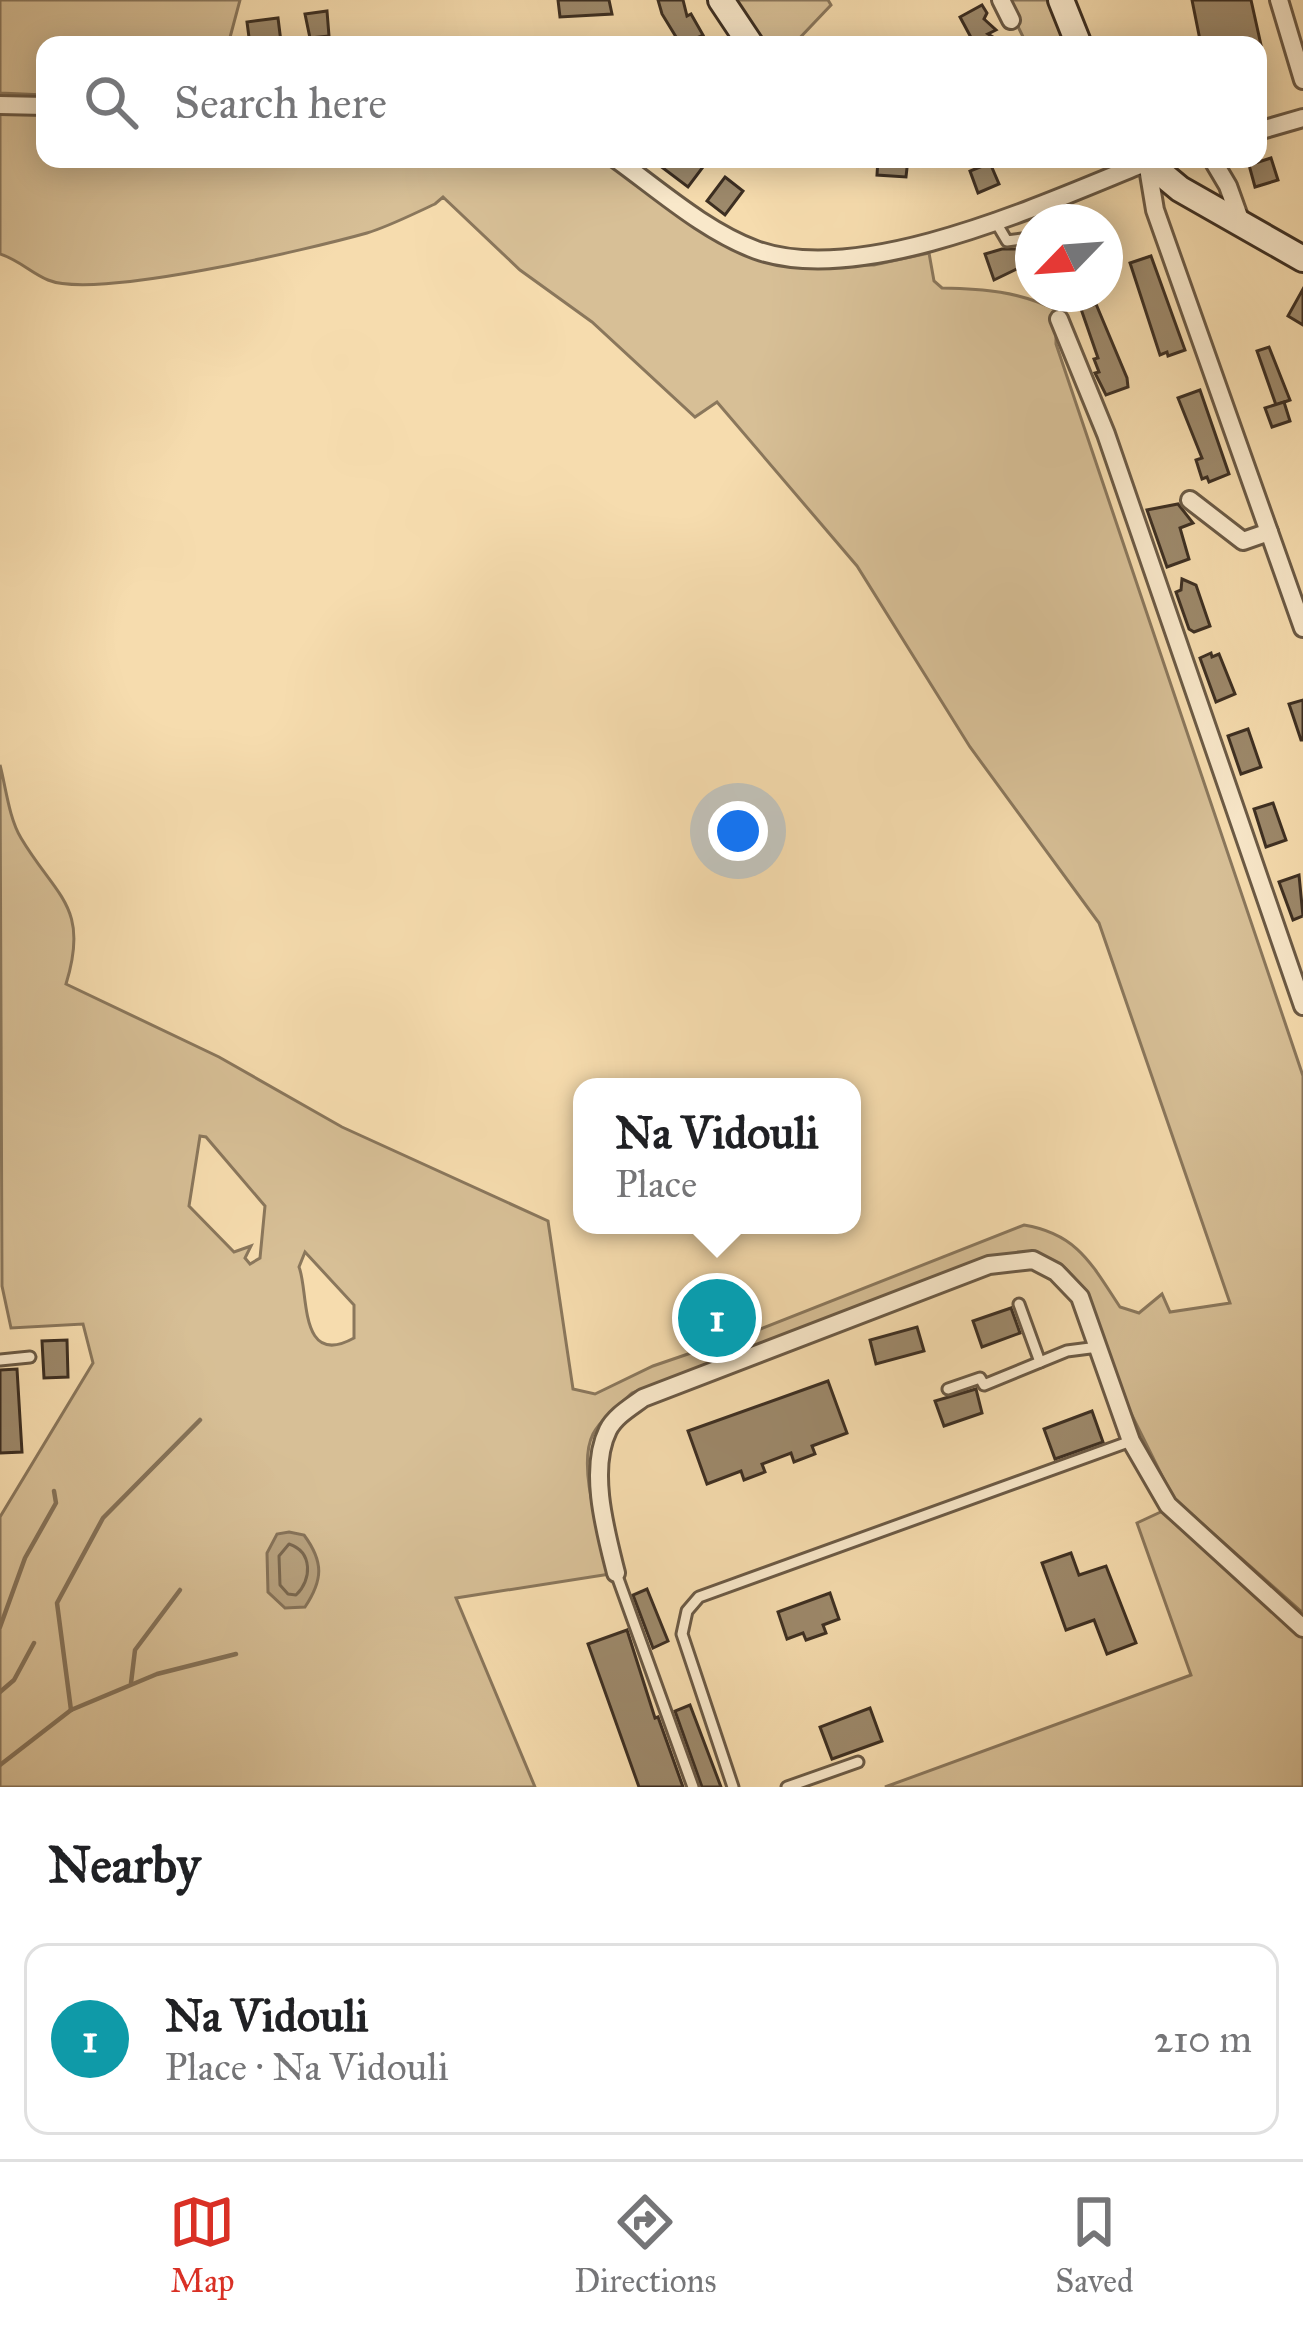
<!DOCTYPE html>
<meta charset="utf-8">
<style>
body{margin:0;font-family:"IM FELL Great Primer",serif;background:#f6f6f6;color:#202124}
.compass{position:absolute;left:1015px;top:204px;width:108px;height:108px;border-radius:50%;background:#fff;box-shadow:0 6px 30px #0003;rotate:245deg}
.you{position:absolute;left:738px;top:831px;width:42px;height:42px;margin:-30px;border:9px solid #fff;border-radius:50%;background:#1a73e8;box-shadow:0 0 0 18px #1a73e833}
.badge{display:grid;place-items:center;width:78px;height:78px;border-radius:50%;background:#d93025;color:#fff;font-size:39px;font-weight:700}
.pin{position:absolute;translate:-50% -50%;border:6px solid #fff;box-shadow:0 3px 12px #0006}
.popup{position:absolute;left:573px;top:1078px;width:288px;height:156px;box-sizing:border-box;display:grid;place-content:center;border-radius:24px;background:#fff;filter:drop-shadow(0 3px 9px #0005);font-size:39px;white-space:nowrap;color:#757577}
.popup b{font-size:45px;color:#202124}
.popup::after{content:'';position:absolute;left:50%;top:100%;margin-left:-24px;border:24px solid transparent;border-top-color:#fff}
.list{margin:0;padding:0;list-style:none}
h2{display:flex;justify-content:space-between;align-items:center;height:156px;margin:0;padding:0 48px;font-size:51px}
h2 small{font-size:39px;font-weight:400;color:#757577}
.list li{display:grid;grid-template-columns:78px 1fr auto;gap:36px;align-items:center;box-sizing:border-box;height:192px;margin:0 24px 24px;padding:0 24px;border:3px solid #e0e0e0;border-radius:24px}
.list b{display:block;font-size:45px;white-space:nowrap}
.list p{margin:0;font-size:39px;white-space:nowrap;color:#757577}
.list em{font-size:39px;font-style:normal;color:#757577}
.icon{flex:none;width:66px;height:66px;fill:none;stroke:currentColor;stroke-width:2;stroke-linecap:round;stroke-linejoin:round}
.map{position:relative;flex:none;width:1303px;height:1787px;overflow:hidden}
.search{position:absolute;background:#fff;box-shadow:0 6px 30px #0003;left:36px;right:36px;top:36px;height:132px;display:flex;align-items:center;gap:30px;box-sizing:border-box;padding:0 42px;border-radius:24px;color:#757577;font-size:45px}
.sheet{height:372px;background:#fff}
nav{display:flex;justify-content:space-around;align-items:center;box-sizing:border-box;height:168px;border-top:3px solid #e0e0e0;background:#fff;font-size:33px;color:#757577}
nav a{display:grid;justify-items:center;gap:6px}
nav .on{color:#d93025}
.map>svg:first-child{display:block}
.green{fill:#d7bf96;stroke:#8a775c;stroke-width:3;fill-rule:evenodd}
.water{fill:#b7a17e;stroke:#867359;stroke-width:3}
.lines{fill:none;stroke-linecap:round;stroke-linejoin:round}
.shore{stroke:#7a6850;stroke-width:3}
.stream{stroke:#867359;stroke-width:4.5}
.building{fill:#9d896b;stroke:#3d2f22;stroke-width:3}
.lane-casing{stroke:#6b5a45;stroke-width:15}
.street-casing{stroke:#6b5a45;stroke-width:22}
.secondary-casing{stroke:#3d2f22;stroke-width:30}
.lane{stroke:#f9e8ca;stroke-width:9}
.street{stroke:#f9e8ca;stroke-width:16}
.secondary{stroke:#f9e8ca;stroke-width:24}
</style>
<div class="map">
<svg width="1303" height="1787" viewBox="0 0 1303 1787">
<rect width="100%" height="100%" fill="#f6dcae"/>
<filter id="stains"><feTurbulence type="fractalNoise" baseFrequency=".00167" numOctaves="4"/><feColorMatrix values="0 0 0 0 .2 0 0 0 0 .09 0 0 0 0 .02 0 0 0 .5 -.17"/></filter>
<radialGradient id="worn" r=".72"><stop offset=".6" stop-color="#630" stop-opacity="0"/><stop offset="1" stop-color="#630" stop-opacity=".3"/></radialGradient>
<g class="green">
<path d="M 0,0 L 240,0 L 228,45 L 45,45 L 45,95 L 0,93 Z"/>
<path d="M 731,0 L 828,0 L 831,5 L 793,45 L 765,45 L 744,24 Z"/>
<path d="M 1005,0 L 1050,0 L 1068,45 L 1027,45 Z"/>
<path d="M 45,108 L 45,159 L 604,159 L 652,192 L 799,265 L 874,265 L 929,253 L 934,281 L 942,288 C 984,289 1018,291 1056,310 L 1056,344 L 1303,1076 L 1303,1613 L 1173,1498 L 1098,1347 L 1084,1289 L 1065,1268 L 1038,1253 L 988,1257 L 632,1393 C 619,1405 602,1418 593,1434 C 576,1468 602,1538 610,1574 L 456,1598 L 535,1787 L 0,1787 L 0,1517 L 93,1363 L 83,1324 L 11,1328 L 2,1286 L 0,765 C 6,788 9,818 21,838 C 56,897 90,906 66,984 L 219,1057 L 342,1127 L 548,1221 L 573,1389 L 595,1394 L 653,1366 L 758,1330 L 1024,1225 C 1078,1234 1092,1265 1120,1307 L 1139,1313 L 1162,1294 L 1170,1312 L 1230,1303 L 1099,923 L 970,747 L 857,566 L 717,402 L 695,417 L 592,322 L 520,270 L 443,197 L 435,204 C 413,214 390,226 367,233 C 310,249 96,300 48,280 C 31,273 19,260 0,254 L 0,112 ZM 200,1136 L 206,1137 L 265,1206 L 260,1258 L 250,1264 L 245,1258 L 251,1246 L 234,1252 L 189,1206 ZM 305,1252 L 354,1305 L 354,1338 C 298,1369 309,1291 299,1267 Z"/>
<path d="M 1165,1510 L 1303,1638 L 1303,1787 L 885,1787 L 1191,1675 L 1137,1523 Z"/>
</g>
<path class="water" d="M 289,1532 L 304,1535 C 324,1562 323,1580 305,1607 L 285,1608 L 268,1592 L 267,1553 L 277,1534 Z"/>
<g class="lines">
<path class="shore" d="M 289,1544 C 313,1552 312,1580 296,1595 L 288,1594 L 280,1585 L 279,1556 Z"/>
<g class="stream">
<path d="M 0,1627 L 25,1558 L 56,1503 L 54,1491"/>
<path d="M 131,1683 L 135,1650 L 180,1590"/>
<path d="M 0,1692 L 14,1680 L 34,1643"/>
<path d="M 71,1710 L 57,1603 L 103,1518 L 200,1420"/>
<path d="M 0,1765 L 71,1710 L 157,1674 L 236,1654"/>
</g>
</g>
<g class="building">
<path d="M 558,0 L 609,0 L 612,14 L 560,17 Z"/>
<path d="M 658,0 L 683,0 L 687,16 L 691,14 L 703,35 L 681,45 L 662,14 Z"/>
<path d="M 1192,0 L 1251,0 L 1261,45 L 1201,45 Z"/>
<path d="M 982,5 L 987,13 L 984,19 L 996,30 L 988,34 L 1006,45 L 975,45 L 960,17 Z"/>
<path d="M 327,11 L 329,36 L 310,38 L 305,14 Z"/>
<path d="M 278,18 L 281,42 L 250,45 L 247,22 Z"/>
<path d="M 1271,158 L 1278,180 L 1255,187 L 1249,165 Z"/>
<path d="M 651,159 L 709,159 L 688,187 Z"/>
<path d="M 878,159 L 908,159 L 906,177 L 877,175 Z"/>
<path d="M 990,163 L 999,184 L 978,193 L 970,171 Z"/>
<path d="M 725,177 L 743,191 L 725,215 L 707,201 Z"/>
<path d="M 1002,249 L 1017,249 L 1023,266 L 994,280 L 985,254 Z"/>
<path d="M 1151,256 L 1185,350 L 1168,356 L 1167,352 L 1160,355 L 1130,263 Z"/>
<path d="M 1303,289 L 1303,325 L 1288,316 Z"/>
<path d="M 1096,304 L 1127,378 L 1128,387 L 1106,395 L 1095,373 L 1099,372 L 1094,359 L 1098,358 L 1081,309 Z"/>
<path d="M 1269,347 L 1290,400 L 1276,405 L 1257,351 Z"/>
<path d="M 1200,390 L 1229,474 L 1209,482 L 1207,477 L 1202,479 L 1196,460 L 1202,458 L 1178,398 Z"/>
<path d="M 1284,402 L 1290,421 L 1272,427 L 1265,408 Z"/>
<path d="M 1178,504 L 1193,523 L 1180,528 L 1189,559 L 1167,567 L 1147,510 Z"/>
<path d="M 1182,579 L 1196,585 L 1210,626 L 1194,632 L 1189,629 L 1176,592 L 1181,590 Z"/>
<path d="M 1211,653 L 1212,657 L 1219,654 L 1235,694 L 1216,702 L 1200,658 Z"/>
<path d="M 1303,700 L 1303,740 L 1301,740 L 1289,704 Z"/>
<path d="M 1248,729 L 1261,767 L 1241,774 L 1228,736 Z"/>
<path d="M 1273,803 L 1286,840 L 1266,847 L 1254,809 Z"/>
<path d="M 1299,875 L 1303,916 L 1293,920 L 1279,882 Z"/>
<path d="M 1011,1308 L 1020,1333 L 982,1347 L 973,1321 Z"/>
<path d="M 917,1327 L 924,1351 L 876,1364 L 870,1340 Z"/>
<path d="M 67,1340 L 68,1377 L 44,1378 L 42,1341 Z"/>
<path d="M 17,1369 L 22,1452 L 0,1453 L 0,1370 Z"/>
<path d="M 828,1381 L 847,1433 L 812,1446 L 815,1454 L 794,1462 L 791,1453 L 762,1464 L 765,1472 L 744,1480 L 741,1471 L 707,1484 L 688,1431 Z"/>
<path d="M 976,1389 L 982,1413 L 944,1426 L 935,1401 Z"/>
<path d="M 1092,1411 L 1103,1442 L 1055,1459 L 1044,1429 Z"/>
<path d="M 1071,1553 L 1079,1575 L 1106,1566 L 1136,1643 L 1107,1654 L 1094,1620 L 1066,1630 L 1042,1563 Z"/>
<path d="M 647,1589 L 668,1641 L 653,1648 L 633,1595 Z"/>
<path d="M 830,1593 L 839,1619 L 823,1625 L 826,1633 L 806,1640 L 803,1633 L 787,1639 L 778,1612 Z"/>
<path d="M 627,1630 L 655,1718 L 658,1717 L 683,1787 L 639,1787 L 588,1644 Z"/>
<path d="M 690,1705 L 721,1787 L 702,1787 L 675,1711 Z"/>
<path d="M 870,1708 L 882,1741 L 832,1759 L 820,1727 Z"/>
</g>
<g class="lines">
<g class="lane-casing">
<g id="lane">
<path d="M 994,219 L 1007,241 L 1022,239 L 1033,242"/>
<path d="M 1019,1304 L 1040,1362"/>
<path d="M 0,1360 L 30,1357"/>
<path d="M 948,1389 L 980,1378 L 984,1385 L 1067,1351 L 1098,1347"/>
<path d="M 616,1573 L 693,1787"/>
<path d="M 733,1787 L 682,1634 L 687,1611 L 699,1597 L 1131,1441"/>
<path d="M 787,1787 L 858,1762"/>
</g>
</g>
<g class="street-casing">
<g id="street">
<path d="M 1001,0 L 1011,20"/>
<path d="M 1279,0 L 1303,80"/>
<path d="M 0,105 L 45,106"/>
<path d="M 1258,131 L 1303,118"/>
<path d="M 616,159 C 659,190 705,231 756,250 C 862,288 1045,203 1147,162 L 1169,159"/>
<path d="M 1212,159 L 1228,186 L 1242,225"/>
<path d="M 1147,162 L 1155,210 L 1303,628"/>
<path d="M 1059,319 L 1106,434 L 1303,1006"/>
<path d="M 1190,500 L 1243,541 L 1269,532"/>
<path d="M 616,1573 C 606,1533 588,1470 608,1430 C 615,1416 631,1407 643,1398 L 989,1265 L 1033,1260 L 1056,1272 L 1080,1297 L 1131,1441 L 1168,1505 L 1303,1628"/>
</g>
</g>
<g class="secondary-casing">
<g id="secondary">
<path d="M 721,0 L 751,45"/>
<path d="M 1061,0 L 1079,45"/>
<path d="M 1144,159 L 1180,189 L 1303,259"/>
</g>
</g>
<use href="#lane" class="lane"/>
<use href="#street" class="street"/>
<use href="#secondary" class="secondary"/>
</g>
<rect width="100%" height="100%" filter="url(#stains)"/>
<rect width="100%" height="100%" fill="url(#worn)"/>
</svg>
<svg class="compass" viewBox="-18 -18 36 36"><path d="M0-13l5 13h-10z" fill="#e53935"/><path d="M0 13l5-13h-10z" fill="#757577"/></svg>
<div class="you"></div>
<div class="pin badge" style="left:717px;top:1318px;background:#0f9aa8">1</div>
<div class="popup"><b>Na Vidouli</b>Place</div>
<div class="search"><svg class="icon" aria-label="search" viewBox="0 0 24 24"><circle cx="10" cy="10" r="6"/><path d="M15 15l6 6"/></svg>Search here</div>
</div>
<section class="sheet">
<h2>Nearby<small></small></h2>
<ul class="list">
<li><span class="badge" style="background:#0f9aa8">1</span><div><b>Na Vidouli</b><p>Place · Na Vidouli</p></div><em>210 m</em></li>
</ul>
</section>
<nav>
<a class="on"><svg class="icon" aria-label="map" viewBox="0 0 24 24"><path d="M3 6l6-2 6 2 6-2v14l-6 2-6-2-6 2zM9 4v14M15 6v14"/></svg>Map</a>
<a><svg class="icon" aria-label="directions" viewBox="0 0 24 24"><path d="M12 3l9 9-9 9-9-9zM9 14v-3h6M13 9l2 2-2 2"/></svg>Directions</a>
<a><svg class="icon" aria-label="saved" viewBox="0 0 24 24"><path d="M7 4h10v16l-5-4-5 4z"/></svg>Saved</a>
</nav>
